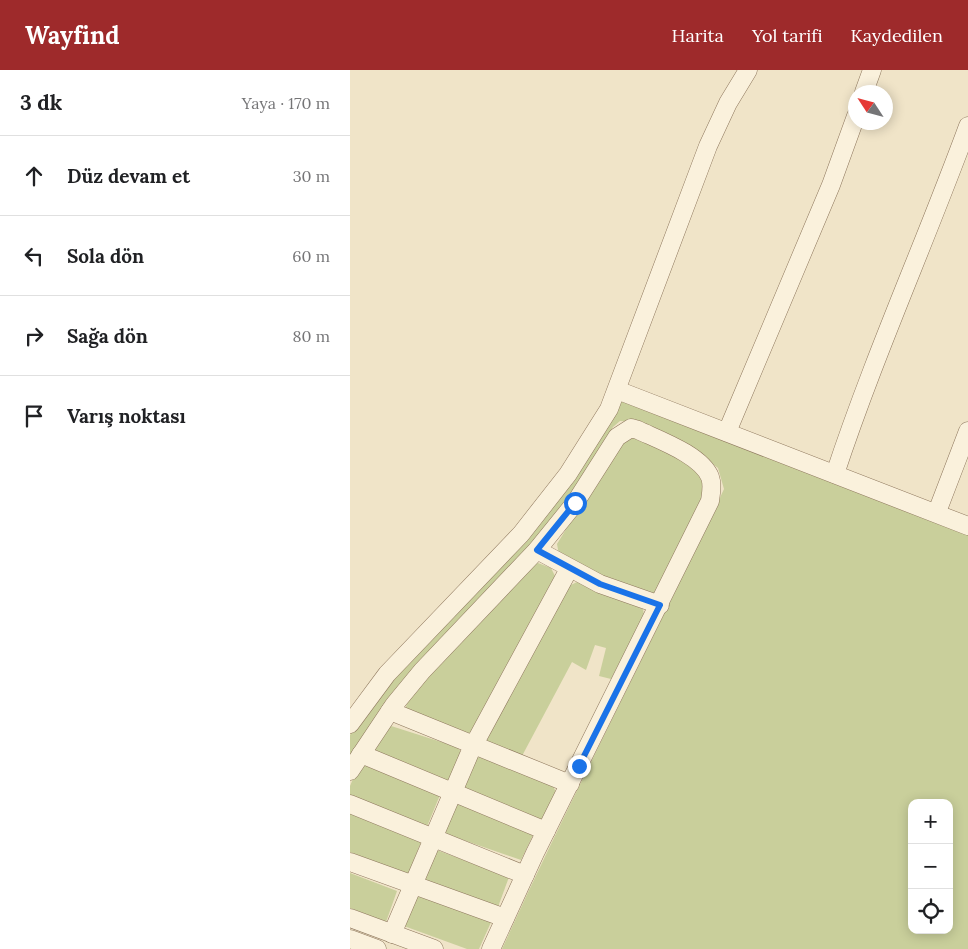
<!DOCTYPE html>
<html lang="tr">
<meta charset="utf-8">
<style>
body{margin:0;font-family:Lora,serif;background:#f6f6f6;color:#202124}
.controls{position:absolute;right:15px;bottom:15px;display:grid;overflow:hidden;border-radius:10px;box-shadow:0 2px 12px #0003}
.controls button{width:45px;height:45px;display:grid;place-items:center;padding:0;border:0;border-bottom:1px solid #e0e0e0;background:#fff;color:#202124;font:25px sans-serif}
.compass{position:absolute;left:498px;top:15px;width:45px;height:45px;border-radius:50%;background:#fff;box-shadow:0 2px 12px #0003;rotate:306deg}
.stop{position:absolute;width:15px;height:15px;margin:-11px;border:4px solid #1a73e8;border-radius:50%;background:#fff}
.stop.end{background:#1a73e8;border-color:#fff;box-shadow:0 1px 5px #0008}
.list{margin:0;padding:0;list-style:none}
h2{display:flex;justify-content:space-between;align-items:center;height:65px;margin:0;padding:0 20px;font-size:21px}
h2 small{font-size:16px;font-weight:400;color:#757577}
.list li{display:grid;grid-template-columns:32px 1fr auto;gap:15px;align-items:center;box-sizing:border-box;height:80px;padding:0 20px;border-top:1px solid #e0e0e0}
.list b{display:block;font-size:19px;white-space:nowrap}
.list em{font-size:16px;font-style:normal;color:#757577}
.icon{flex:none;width:28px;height:28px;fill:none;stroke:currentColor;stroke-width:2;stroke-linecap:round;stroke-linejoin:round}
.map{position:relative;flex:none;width:618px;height:879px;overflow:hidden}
header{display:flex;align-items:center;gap:30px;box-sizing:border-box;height:70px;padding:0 25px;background:#9e2a2b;color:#fff}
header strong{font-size:24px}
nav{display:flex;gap:28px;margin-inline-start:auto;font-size:18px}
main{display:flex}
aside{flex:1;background:#fff}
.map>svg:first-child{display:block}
.green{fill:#c9cf9b;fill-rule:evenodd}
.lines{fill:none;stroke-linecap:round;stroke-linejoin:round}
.minor-casing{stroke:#8d765c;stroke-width:19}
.minor{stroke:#faf1dc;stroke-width:18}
.route{stroke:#1a73e8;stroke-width:6}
</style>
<header>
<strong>Wayfind</strong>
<nav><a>Harita</a><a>Yol tarifi</a><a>Kaydedilen</a></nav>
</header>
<main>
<aside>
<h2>3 dk<small>Yaya · 170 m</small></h2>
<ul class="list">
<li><svg class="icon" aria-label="ahead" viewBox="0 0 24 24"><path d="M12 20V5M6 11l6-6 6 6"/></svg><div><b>Düz devam et</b></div><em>30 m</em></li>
<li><svg class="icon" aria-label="left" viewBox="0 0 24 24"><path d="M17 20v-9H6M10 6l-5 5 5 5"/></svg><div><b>Sola dön</b></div><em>60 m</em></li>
<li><svg class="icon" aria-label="right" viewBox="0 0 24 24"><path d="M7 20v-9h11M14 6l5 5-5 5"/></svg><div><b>Sağa dön</b></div><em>80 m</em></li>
<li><svg class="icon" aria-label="arrive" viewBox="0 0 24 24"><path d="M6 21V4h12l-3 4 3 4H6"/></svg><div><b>Varış noktası</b></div></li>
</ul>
</aside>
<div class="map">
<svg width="618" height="879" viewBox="0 0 618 879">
<rect width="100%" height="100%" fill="#f0e4c8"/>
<g class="green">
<path d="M 269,328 L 618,461 L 618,879 L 152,879 C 222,724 302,574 374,419 L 368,398 L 343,379 L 284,352 L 270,351 L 263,357 L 221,428 L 190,465 L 28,644 L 0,685 L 0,665 L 40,608 L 103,540 ZM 562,733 L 599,733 L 599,860 L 562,860 Z"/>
<path d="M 282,365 C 301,374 340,387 352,406 C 356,413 354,421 353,429 L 305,525 L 245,505 L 209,485 L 207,474 L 263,383 Z"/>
<path d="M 188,493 L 201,498 L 205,506 L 122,661 L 116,665 L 55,639 L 62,622 L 175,498 Z"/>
<path d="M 227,512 L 293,539 L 294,545 L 261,609 L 249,606 L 256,578 L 245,575 L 236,600 L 222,592 L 172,686 L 133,671 L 219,516 Z"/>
<path d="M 38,655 L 107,677 L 112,683 L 100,709 L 96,712 L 22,682 Z"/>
<path d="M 130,687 L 203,716 L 206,722 L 191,752 L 111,718 L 125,688 Z"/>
<path d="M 10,692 L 90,725 L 76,759 L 0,728 L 0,716 Z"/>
<path d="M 107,732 L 184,763 L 171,790 L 93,763 Z"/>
<path d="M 0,743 L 71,772 L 58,805 L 0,782 Z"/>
<path d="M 84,779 L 159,807 L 148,837 L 73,809 Z"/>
<path d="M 0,803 L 47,821 L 36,852 L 0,838 Z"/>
<path d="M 67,826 L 142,850 L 129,879 L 117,879 L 54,856 Z"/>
</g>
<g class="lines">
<g class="minor-casing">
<g id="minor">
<path d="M 514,22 L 522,0"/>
<path d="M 267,320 L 618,456"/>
<path d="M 377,362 L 481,115 L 506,46"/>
<path d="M 485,404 C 524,286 575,173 618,56"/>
<path d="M 587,442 L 618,361"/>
<path d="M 187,480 L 250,514 L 310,535"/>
<path d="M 40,641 L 220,714"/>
<path d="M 0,654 L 37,604 L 171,464 L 218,404 L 259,339 L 358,76 L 378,33 L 398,0"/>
<path d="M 11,684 L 196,761"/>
<path d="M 0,701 L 44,635 L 72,601 L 187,480 L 225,433 L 267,367 L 281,358 L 288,360 C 309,370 351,385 360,407 C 363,415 361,423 360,431 L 185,783 L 141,879"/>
<path d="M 0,734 L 175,805"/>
<path d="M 0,792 L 155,848"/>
<path d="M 0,848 L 84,879"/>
<path d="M 42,864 L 121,680 L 219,499"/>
<path d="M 0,869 L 27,879"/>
</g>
</g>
<use href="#minor" class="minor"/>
</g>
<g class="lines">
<path class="route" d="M 225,433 L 187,480 L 250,514 L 310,535 L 229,696"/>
</g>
</svg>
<div class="controls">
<button>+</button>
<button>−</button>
<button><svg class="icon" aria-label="locate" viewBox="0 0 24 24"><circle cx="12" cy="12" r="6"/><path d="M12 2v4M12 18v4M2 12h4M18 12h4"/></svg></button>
</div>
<svg class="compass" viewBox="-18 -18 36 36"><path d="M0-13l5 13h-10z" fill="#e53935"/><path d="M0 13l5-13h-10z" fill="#757577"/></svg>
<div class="stop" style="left:225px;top:433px"></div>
<div class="stop end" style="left:229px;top:696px"></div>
</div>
</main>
